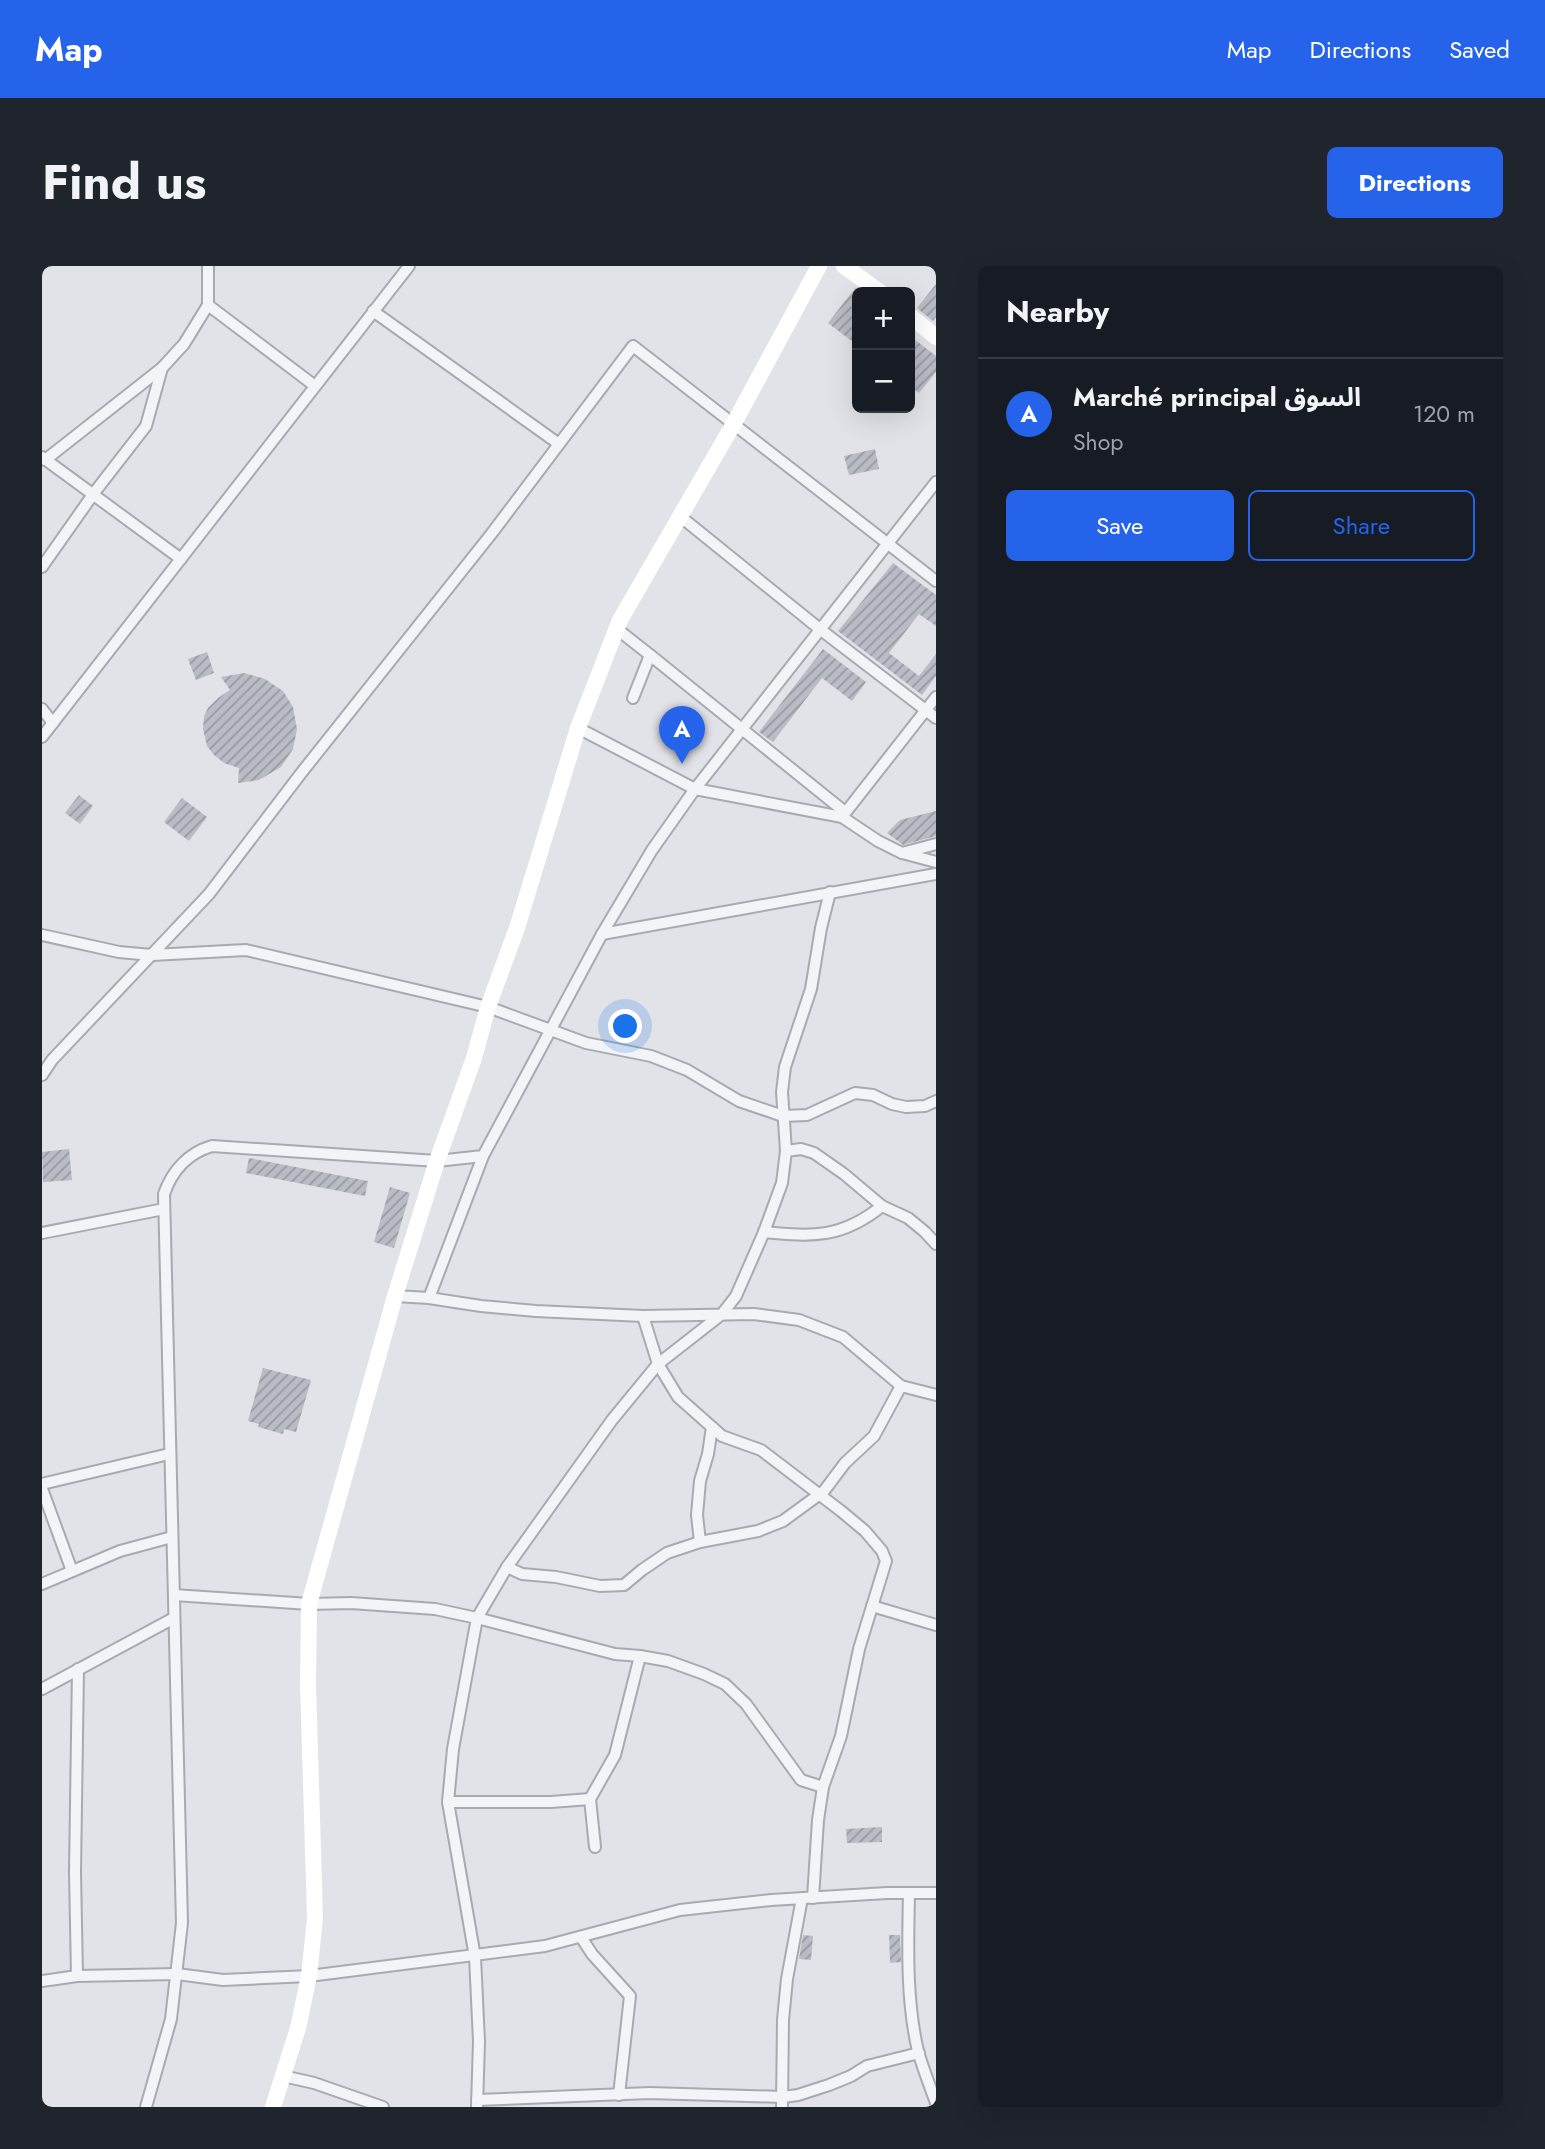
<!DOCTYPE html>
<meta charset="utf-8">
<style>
body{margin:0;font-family:Jost,"Noto Sans Arabic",sans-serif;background:#20242c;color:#f1f3f6}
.controls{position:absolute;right:21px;top:21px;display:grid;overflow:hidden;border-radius:10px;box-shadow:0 7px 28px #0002}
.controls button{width:63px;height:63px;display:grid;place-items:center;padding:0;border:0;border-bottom:2px solid #363941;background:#171b24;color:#f1f3f6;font:35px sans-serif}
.you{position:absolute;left:584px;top:761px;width:24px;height:24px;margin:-18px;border:5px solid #fff;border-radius:50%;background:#1a73e8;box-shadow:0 0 0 10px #1a73e833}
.badge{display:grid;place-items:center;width:46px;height:46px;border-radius:50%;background:#2563eb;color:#fff;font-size:23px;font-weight:700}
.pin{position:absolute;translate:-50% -58px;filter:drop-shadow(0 2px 4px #0008)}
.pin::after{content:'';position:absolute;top:37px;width:24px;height:21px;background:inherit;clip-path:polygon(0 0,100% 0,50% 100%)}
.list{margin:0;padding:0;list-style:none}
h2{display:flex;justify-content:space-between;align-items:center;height:91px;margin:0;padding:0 28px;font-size:30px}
h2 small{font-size:23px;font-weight:400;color:#9ea1a6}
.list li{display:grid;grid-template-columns:46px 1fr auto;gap:21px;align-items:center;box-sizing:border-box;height:112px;padding:0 28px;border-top:2px solid #363941}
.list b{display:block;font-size:26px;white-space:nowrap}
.list p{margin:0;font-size:23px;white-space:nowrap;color:#9ea1a6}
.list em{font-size:23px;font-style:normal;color:#9ea1a6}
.actions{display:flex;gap:14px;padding:21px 28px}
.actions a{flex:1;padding:16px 0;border:2px solid #2563eb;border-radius:10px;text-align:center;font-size:24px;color:#2563eb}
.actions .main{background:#2563eb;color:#fff}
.map{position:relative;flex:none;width:894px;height:1841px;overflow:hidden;border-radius:10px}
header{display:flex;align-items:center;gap:42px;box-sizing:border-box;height:98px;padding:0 35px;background:#2563eb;color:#fff}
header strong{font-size:33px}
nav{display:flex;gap:38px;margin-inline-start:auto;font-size:24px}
.intro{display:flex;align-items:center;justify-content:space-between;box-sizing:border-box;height:168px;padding:0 42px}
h1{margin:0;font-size:49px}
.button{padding:18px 32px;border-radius:10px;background:#2563eb;color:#fff;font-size:24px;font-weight:700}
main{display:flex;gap:42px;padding:0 42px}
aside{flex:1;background:#171b24;border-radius:10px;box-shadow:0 7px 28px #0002}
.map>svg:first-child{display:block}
.building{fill:url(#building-hatch)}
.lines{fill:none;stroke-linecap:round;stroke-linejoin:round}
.street-casing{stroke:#a7aab2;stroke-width:14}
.street{stroke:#f3f4f7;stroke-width:10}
.secondary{stroke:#fff;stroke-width:16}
</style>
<header>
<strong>Map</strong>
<nav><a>Map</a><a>Directions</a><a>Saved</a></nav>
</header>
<div class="intro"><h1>Find us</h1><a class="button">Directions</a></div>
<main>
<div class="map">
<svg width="894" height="1841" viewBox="0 0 894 1841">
<defs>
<pattern id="building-hatch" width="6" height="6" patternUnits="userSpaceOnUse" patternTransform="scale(1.75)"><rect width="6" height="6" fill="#b9bcc4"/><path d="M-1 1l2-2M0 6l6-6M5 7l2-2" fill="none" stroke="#9799a1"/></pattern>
</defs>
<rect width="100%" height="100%" fill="#e1e3e8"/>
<g class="building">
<path d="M 894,18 L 894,51 L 891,55 L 875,42 Z"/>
<path d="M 814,21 L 815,23 L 815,79 L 786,57 Z"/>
<path d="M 868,70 L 894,90 L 894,106 L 877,127 L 868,120 Z"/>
<path d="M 833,183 L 837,203 L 807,209 L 802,190 Z"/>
<path d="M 851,297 L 894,329 L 894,360 L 877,348 L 847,387 L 877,410 L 894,388 L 894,410 L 880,429 L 796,365 Z"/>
<path d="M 781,383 L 824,416 L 810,435 L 780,412 L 731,476 L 717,466 Z"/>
<path d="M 165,386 L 172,407 L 154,414 L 146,393 Z"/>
<path d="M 202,407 L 223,413 L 241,425 L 251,441 L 255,463 L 251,483 L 239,501 L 217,514 L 196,517 L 197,502 L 182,497 L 172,489 L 165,480 L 161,463 L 162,450 L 166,442 L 176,432 L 188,424 L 179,411 Z"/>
<path d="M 37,529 L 51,540 L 38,558 L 23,547 Z"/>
<path d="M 140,532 L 165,551 L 147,575 L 122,556 Z"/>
<path d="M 894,545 L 894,570 L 861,579 L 845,567 L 858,554 Z"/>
<path d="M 27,883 L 30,914 L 1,916 L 0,886 Z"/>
<path d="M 207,892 L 326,915 L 323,930 L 204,907 Z"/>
<path d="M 348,921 L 368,927 L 352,982 L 332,976 Z"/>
<path d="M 221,1102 L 269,1114 L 254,1166 L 242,1163 L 241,1168 L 216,1161 L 217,1158 L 206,1155 Z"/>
<path d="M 840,1561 L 840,1576 L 805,1577 L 804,1563 Z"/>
<path d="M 761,1669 L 771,1670 L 769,1694 L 757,1693 Z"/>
<path d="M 847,1669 L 858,1669 L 859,1696 L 848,1697 Z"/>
</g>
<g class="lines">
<g class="street-casing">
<g id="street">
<path d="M 166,39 L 273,120"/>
<path d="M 331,45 L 517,178"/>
<path d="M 0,191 L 139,293"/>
<path d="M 3,194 L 120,102 L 142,78 L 166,39 L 166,0"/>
<path d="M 639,251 L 779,364 L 894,452"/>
<path d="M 0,301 L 52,227 L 104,160 L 120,102"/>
<path d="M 575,363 L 608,389"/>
<path d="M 591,432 L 608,389 L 803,546"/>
<path d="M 0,443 L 11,457"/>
<path d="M 536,462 L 653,523 L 800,551 L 836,575 L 860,587 L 894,596"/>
<path d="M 0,471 L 367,0"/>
<path d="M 800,551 L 894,431"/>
<path d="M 860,587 L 894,578"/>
<path d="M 560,668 L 894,608"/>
<path d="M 0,669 L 77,686 L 110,689 L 204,684 L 446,741 L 544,777 L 609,790 L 645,804 L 697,835 L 741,850 L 765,849 L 813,827 L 831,829 L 850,838 L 864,841 L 883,840 L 894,835"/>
<path d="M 0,809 L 10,794 L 167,628 L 260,506 L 450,267 L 591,80 L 894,315"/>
<path d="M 744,885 L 759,883 L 772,887 L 802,908 L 840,940 L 866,952 L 883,966 L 894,978"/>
<path d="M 722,966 C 772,971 800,972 840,940"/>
<path d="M 0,967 L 122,943"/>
<path d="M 353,1030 L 387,1032 L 439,1040 L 494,1045 L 601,1050 L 712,1048 L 757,1054 L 801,1071 L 859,1120 L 894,1129"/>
<path d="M 387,1032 L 441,890"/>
<path d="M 601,1050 L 616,1098 L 636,1131 L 680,1170 L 719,1184 L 799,1245 L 823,1265 L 840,1285 L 844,1295 L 817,1383 L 799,1470 L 781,1521 L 776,1554 L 771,1632"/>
<path d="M 0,1218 L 127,1188"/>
<path d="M 0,1223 L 30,1305"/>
<path d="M 658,1276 L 655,1249 L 658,1215 L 666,1188 L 670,1161"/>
<path d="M 465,1301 L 480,1308 L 514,1311 L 558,1320 L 582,1319 L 600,1304 L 625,1287 L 658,1276 L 716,1265 L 741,1255 L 782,1225 L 803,1197 L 832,1170 L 859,1120"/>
<path d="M 0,1318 L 78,1285 L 130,1271"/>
<path d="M 132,1329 L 267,1338 L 309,1337 L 393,1343 L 435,1352 L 573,1388 L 598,1390 L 626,1395 L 662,1408 L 683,1418 L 704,1438 L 759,1514 L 781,1521"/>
<path d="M 830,1340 L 894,1359"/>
<path d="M 0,1423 L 132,1352"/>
<path d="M 406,1536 L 509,1536 L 548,1533"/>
<path d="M 553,1581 L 548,1533 L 573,1489 L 598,1390"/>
<path d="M 867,1627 C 866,1679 864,1734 876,1785 C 881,1803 888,1820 894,1837"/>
<path d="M 539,1671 L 550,1688 L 588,1730 L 577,1829"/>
<path d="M 35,1710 L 33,1606 L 36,1403"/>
<path d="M 0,1715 L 35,1710 L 135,1708 L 181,1714 L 267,1710 L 503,1680 L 638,1644 L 729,1634 L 845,1627 L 894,1627"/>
<path d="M 241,1810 L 272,1817 L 341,1841"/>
<path d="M 435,1834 L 608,1827 L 741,1831 L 756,1829 L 787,1819 L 809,1810 L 825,1800 L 877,1787"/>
<path d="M 104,1841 L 129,1753 L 140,1657 L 122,928 C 130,905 146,887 170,880 L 395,895 L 441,890 L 560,668 L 610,584 L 653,523 L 894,216"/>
<path d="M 435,1841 L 437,1775 L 433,1691 L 406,1536 L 411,1483 L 435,1352 L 465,1301 L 570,1154 L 616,1098 L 680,1048 L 694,1030 L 722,966 L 740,917 L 744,885 L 740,826 L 743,801 L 769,723 L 779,662 L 788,626"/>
<path d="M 740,1841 L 741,1754 L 745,1713 L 760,1632"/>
</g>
</g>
<use href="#street" class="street"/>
<g class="secondary">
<path d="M 802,0 L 838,26"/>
<path d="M 868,50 L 894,71"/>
<path d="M 231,1841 L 256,1762 L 267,1710 L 273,1652 L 266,1418 L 267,1338 L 353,1030 L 395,895 L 432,792 L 446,741 L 475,662 L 536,462 L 578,354 L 691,159 L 777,0"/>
</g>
</g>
</svg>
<div class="controls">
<button>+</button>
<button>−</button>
</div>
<div class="you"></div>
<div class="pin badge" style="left:640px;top:498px">A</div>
</div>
<aside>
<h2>Nearby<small></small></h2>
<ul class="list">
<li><span class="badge">A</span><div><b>Marché principal السوق</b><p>Shop</p></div><em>120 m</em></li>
</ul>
<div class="actions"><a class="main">Save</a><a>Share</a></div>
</aside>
</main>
